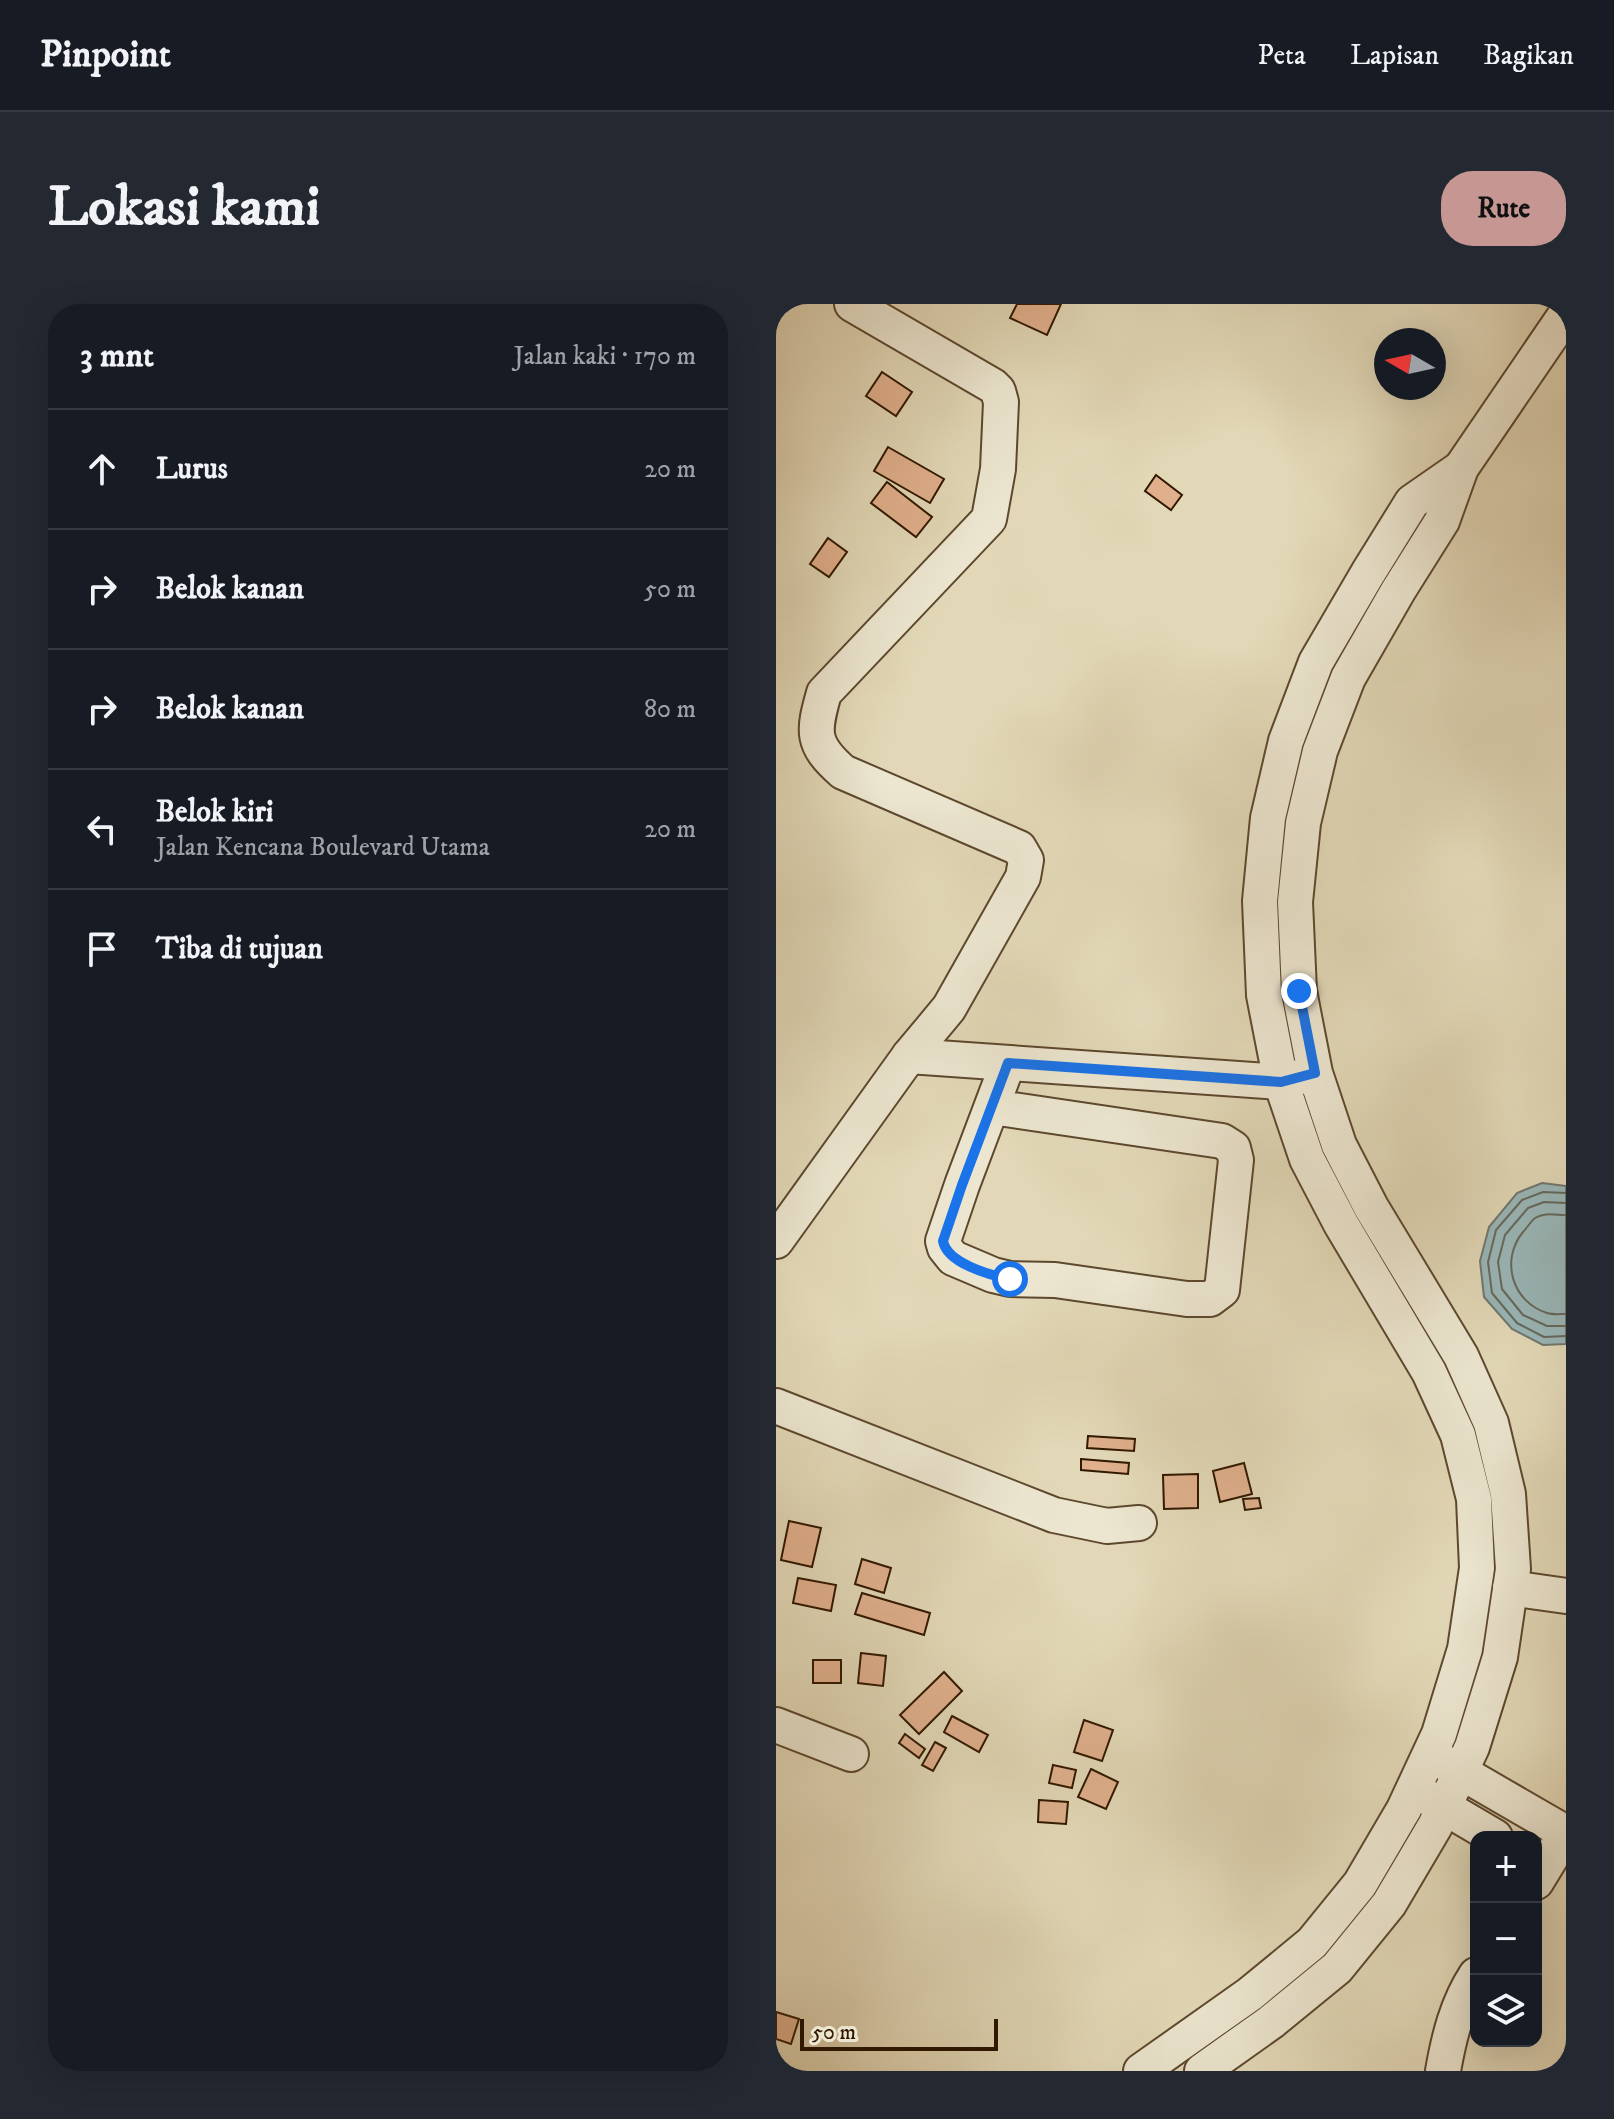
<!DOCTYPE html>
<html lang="id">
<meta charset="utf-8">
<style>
body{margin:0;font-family:"IM FELL DW Pica",serif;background:#242831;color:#f1f3f6}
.controls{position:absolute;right:24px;bottom:24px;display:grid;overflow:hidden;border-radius:16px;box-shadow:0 8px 32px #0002}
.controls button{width:72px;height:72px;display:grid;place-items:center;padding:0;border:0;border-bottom:2px solid #363941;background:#171b24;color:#f1f3f6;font:40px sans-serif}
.compass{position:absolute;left:598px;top:24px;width:72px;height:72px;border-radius:50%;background:#171b24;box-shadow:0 8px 32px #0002;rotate:279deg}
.scale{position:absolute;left:24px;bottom:20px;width:198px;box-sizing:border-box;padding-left:8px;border:4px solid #311800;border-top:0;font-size:22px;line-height:28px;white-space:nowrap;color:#311800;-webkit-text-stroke:6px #ece6d0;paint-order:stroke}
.stop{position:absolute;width:24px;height:24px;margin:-18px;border:6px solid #1a73e8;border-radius:50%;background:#fff}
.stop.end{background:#1a73e8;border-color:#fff;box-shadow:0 2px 8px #0008}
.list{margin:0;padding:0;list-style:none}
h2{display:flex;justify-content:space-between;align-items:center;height:104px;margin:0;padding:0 32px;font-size:34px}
h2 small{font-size:26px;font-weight:400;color:#9ea1a6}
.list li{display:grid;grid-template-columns:52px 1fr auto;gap:24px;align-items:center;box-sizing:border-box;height:120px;padding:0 32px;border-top:2px solid #363941}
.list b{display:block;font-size:30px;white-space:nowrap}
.list p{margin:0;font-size:26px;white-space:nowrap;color:#9ea1a6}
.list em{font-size:26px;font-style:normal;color:#9ea1a6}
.icon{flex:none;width:44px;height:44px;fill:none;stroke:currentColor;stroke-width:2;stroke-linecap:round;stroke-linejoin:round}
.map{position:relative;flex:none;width:790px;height:1767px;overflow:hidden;border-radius:32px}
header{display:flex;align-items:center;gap:48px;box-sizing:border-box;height:112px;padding:0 40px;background:#171b24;border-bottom:2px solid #363941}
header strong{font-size:38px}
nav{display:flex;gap:44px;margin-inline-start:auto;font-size:28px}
.intro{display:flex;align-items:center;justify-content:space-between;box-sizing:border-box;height:192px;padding:0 48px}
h1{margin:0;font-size:56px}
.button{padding:20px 36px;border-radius:32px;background:#c59692;color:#111;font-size:28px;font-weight:700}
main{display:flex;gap:48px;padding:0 48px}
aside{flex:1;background:#171b24;border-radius:32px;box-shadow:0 8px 32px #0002}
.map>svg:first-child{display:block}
.water{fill:#99b7b9;stroke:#6f776f;stroke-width:2}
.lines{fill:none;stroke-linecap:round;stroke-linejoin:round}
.shore{stroke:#65685c;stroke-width:2}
.building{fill:#e0b08d;stroke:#311800;stroke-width:2}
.minor-casing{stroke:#5d482e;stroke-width:38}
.minor{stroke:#ece6d0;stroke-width:34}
.route{stroke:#1a73e8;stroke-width:10}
</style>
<header>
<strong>Pinpoint</strong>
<nav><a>Peta</a><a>Lapisan</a><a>Bagikan</a></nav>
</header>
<div class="intro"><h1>Lokasi kami</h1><a class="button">Rute</a></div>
<main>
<aside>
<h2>3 mnt<small>Jalan kaki · 170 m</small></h2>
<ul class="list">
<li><svg class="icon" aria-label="ahead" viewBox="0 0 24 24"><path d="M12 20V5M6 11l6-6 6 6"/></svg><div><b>Lurus</b></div><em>20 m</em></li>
<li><svg class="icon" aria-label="right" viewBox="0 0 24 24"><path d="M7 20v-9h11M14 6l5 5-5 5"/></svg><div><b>Belok kanan</b></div><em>50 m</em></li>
<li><svg class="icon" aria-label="right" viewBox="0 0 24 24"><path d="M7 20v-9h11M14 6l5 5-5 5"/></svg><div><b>Belok kanan</b></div><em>80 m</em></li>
<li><svg class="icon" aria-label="left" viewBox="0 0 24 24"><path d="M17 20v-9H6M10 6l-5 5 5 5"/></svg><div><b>Belok kiri</b><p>Jalan Kencana Boulevard Utama</p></div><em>20 m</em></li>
<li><svg class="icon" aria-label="arrive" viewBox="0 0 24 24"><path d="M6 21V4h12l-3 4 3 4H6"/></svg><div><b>Tiba di tujuan</b></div></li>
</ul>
</aside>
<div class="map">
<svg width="790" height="1767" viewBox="0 0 790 1767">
<rect width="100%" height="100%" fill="#e2d8b7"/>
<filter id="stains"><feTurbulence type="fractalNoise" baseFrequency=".0025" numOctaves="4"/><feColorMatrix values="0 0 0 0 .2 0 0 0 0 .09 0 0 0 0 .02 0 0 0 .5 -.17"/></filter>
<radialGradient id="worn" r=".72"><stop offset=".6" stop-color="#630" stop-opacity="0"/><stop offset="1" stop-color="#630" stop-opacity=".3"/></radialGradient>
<path class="water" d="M 766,879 L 790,882 L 790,1040 L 767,1041 L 736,1025 L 708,993 L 704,957 L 713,923 L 741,889 Z"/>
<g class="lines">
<g class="shore">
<path d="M 790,889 L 767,888 L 746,896 L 720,926 L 712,958 L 716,989 L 741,1019 L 768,1033 L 790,1032"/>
<path d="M 790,899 L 768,898 L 752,904 L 729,931 L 722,958 L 726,985 L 747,1011 L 771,1022 L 790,1022"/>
<path d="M 790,911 C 780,911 768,908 759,914 C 755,917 751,924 747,928 C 724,956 736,998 771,1009 C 777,1011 784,1010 790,1010"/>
</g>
</g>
<g class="building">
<path d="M 241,0 L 285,0 L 271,31 L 234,14 Z"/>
<path d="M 106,68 L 136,88 L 120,112 L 90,92 Z"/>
<path d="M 112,143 L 168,175 L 154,199 L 98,167 Z"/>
<path d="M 380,171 L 406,191 L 395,206 L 369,187 Z"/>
<path d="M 111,178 L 156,213 L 140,233 L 95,199 Z"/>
<path d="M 52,234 L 71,248 L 53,273 L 34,260 Z"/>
<path d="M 312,1132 L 359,1135 L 358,1147 L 311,1144 Z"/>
<path d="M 305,1155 L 353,1159 L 352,1170 L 305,1166 Z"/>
<path d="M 468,1159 L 476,1190 L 444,1198 L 437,1167 Z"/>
<path d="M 422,1170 L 422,1204 L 388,1205 L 387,1171 Z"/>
<path d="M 483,1194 L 485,1204 L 469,1206 L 467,1195 Z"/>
<path d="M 13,1217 L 45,1224 L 36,1263 L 5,1256 Z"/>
<path d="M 86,1255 L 115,1264 L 108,1289 L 79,1280 Z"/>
<path d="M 22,1274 L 60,1281 L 55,1307 L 17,1299 Z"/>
<path d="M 86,1289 L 154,1309 L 148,1331 L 79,1310 Z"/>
<path d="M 85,1349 L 110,1352 L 107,1382 L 82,1379 Z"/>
<rect x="37" y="1356" width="28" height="23"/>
<path d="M 168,1368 L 186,1387 L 143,1430 L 124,1411 Z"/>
<path d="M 176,1412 L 212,1431 L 203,1448 L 168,1428 Z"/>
<path d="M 308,1416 L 337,1426 L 326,1457 L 298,1448 Z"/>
<path d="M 129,1430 L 149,1445 L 143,1454 L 123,1439 Z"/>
<path d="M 159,1438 L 170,1444 L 157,1467 L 146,1461 Z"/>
<path d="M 277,1461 L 300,1466 L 296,1484 L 273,1479 Z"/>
<path d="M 315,1465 L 342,1478 L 330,1505 L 302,1493 Z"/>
<path d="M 263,1496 L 292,1498 L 290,1520 L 262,1518 Z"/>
<path d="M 0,1708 L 23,1715 L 15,1740 L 0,1735 Z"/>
</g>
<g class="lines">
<g class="minor-casing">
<g id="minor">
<path d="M 133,752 L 505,778 L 527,772"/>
<path d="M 216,803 L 446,837 L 457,844 L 460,856 L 446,986 L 434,995 L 411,995 L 279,976 L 234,975 L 217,971 L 177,954 L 169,944 L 167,937 L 186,881 L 232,759"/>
<path d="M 0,937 L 133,752 L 173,704 L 247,573 L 250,556 L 243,544 L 67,468 C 35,440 37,428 48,389 L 213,215 L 222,165 L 225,98 L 222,87 L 217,82 L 76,0"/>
<path d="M 0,1102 L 278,1211 L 331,1222 L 363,1219"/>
<path d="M 734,1284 L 790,1292"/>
<path d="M 0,1421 L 75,1450"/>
<path d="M 664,1456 L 790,1529"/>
<path d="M 651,1493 L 719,1533"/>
<path d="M 760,1578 L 790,1529"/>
<path d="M 365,1767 L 474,1690 L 536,1639 L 584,1580 L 628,1505 L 663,1430 L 689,1345 L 701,1264 L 698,1195 L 682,1131 L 653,1068 L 565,920 L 531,855 L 505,778 L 488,691 L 484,597 L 492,514 L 510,437 L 540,358 L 592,269 L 636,198 L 685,164"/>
<path d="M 426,1767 L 495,1718 L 561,1664 L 613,1600 L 659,1522 L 696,1443 L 724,1353 L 737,1265 L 732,1190 L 715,1119 L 685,1052 L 595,903 L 563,841 L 539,769 L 523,687 L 519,598 L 527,519 L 544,447 L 572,374 L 622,287 L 666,217 L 685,164 L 790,10"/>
<path d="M 667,1767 C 673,1733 681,1700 700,1671"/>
</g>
</g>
<use href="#minor" class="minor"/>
</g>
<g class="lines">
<path class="route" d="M 234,975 C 213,971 171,959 167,937 L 186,881 L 232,759 L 505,778 L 539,769 L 523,687"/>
</g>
<rect width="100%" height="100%" filter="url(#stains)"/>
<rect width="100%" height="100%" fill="url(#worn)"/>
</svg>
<div class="controls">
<button>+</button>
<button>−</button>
<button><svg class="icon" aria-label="layers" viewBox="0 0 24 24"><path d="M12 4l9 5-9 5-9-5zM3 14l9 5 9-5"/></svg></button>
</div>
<svg class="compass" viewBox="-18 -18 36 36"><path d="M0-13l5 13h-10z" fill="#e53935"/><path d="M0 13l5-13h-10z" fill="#9ea1a6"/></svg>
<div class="scale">50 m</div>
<div class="stop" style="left:234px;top:975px"></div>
<div class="stop end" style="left:523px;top:687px"></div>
</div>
</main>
